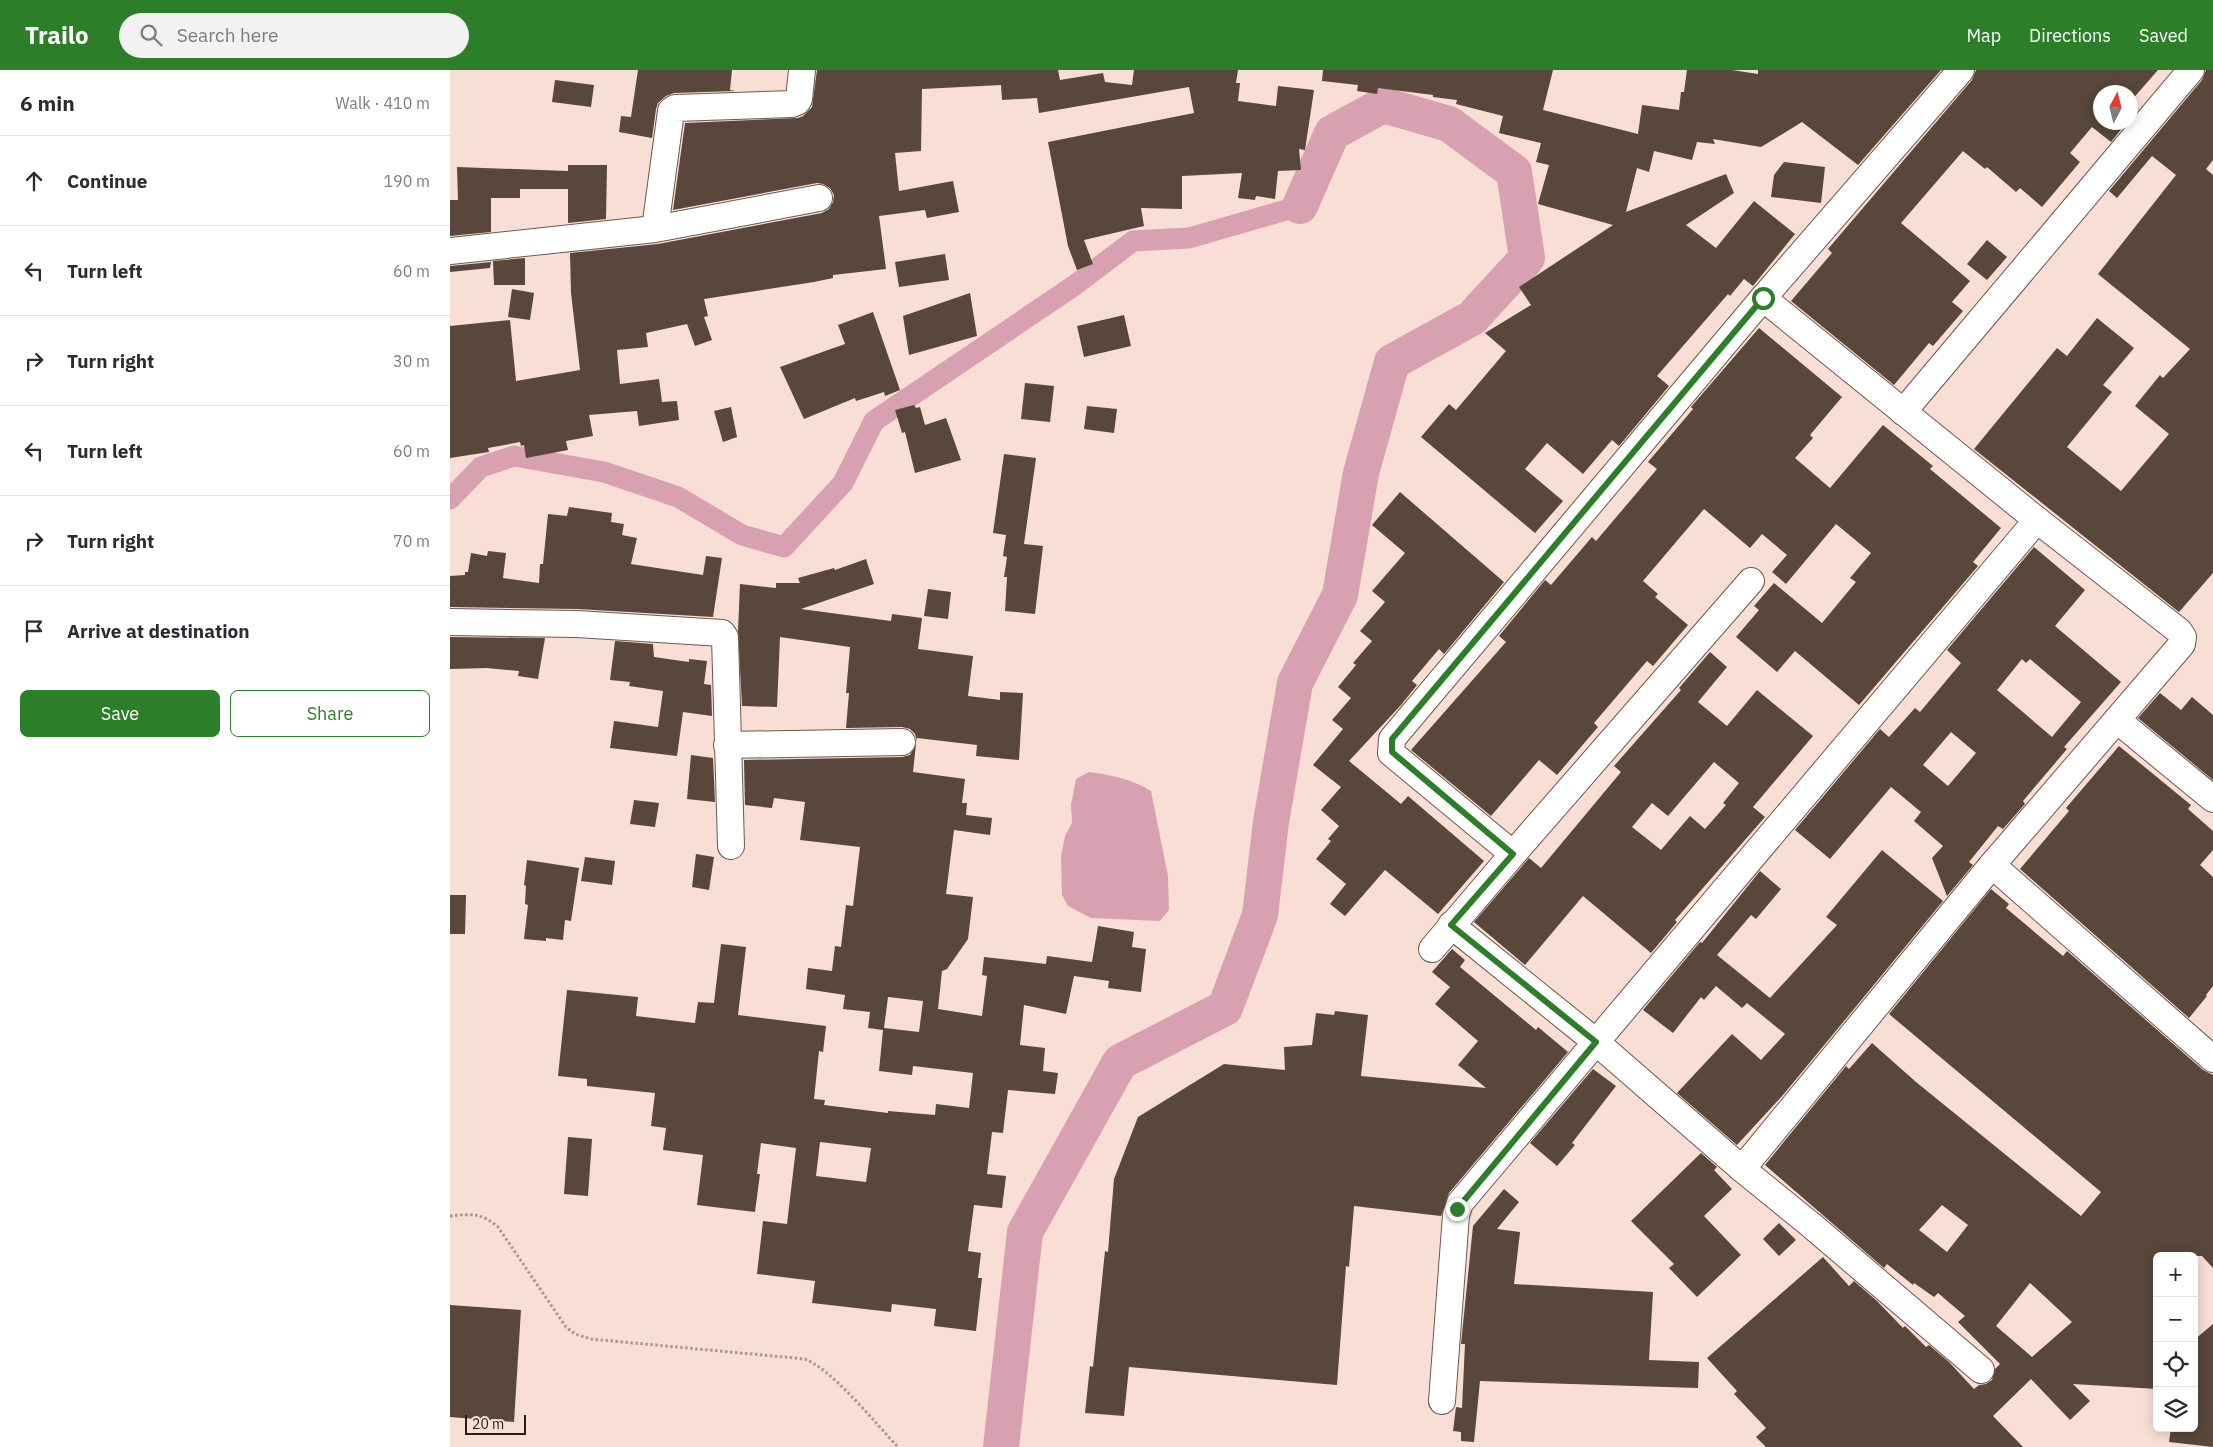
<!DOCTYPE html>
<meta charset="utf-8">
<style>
body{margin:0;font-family:"IBM Plex Sans",sans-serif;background:#f2f2f3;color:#2b2b33}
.controls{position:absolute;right:15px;bottom:15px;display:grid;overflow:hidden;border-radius:8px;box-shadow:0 2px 12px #0003}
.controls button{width:45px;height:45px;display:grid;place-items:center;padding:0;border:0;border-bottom:1px solid #e1e1e2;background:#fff;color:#2b2b33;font:25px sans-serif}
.compass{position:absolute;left:1643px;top:15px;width:45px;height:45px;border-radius:50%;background:#fff;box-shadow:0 2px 12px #0003;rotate:7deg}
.scale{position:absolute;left:15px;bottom:12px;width:61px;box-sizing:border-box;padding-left:5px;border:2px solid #251c19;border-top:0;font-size:14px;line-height:18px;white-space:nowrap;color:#251c19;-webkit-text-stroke:4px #f8ded5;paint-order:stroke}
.stop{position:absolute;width:15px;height:15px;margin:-11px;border:4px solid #2c7e29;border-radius:50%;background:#fff}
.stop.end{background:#2c7e29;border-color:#fff;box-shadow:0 1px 5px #0008}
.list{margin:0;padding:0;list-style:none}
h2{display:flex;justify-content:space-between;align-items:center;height:65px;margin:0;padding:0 20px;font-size:21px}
h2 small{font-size:16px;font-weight:400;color:#7c7c81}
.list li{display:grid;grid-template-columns:32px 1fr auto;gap:15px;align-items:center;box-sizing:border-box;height:90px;padding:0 20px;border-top:1px solid #e1e1e2}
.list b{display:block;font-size:19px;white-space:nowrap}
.list em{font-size:16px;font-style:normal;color:#7c7c81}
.actions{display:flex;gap:10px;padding:15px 20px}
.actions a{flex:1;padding:11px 0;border:1px solid #2c7e29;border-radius:8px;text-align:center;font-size:18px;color:#2c7e29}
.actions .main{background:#2c7e29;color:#fff}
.icon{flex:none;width:28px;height:28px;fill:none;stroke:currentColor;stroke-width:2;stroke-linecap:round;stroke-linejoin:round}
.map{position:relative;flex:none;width:1763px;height:1377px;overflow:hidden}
header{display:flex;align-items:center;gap:30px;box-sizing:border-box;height:70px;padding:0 25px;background:#2c7e29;color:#fff}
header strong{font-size:24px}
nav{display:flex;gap:28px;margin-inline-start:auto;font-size:18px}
.search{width:350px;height:45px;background:#f2f2f3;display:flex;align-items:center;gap:12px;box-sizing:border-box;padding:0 18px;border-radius:28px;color:#7c7c81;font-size:19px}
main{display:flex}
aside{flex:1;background:#fff}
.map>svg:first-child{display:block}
.water{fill:#d8a1b1}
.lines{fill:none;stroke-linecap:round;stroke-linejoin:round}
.canal{stroke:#d8a1b1;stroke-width:21}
.river{stroke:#d8a1b1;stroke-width:36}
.building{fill:#58473a;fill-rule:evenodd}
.minor-casing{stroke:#6d574f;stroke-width:28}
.path{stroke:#ab9790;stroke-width:3;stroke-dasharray:2.5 2.5;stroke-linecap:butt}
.minor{stroke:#fff;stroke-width:26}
.route{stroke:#2c7e29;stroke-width:6}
</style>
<header>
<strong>Trailo</strong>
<div class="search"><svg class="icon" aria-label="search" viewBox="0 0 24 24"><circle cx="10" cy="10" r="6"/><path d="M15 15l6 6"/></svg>Search here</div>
<nav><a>Map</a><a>Directions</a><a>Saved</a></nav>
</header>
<main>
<aside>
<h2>6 min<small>Walk · 410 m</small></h2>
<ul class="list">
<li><svg class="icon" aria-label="ahead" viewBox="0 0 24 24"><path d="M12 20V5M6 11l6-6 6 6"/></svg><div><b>Continue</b></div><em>190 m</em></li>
<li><svg class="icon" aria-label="left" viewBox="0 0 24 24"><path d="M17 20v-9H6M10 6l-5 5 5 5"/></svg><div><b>Turn left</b></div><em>60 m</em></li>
<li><svg class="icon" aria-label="right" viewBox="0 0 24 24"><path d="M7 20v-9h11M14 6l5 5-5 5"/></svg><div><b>Turn right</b></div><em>30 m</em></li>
<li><svg class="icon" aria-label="left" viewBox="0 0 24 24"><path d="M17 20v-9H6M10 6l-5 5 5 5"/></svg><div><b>Turn left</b></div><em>60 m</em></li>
<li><svg class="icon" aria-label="right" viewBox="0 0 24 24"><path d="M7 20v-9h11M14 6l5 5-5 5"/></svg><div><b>Turn right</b></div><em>70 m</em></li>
<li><svg class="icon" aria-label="arrive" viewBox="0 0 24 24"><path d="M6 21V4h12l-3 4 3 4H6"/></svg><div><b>Arrive at destination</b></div></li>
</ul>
<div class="actions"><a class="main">Save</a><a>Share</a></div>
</aside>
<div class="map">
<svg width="1763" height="1377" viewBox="0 0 1763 1377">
<rect width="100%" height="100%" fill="#f8ded5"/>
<path class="water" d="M 639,702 C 661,705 682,709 701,721 L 718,806 L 719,840 L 710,851 L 641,848 L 618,836 L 612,825 L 611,786 L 615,766 L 622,753 L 621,735 L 626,709 Z"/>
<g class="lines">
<path class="canal" d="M 0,429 L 31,397 L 64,386 L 154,402 L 228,427 L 292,465 L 334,477 L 393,413 L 424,351 L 625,215 L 683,171 L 739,168 L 850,136"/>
<path class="river" d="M 551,1377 L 575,1162 L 670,992 L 775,938 L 810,845 L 821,752 L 845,613 L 890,525 L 911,403 L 942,292 L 1022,248 L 1077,188 L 1064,102 L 999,54 L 933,35 L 882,63 L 850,136"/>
</g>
<g class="building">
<path d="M 188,0 L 282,0 L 280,20 L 285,21 L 224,23 L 216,26 L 208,33 L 206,39 L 202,68 L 169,62 L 171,46 L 181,47 Z"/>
<path d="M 367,0 L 608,0 L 610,10 L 653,3 L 655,12 L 682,15 L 684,0 L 788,0 L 786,13 L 790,13 L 788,31 L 826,36 L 828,16 L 864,20 L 855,80 L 849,79 L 851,100 L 828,101 L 825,129 L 806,126 L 805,130 L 788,128 L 792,103 L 732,106 L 732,139 L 691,138 L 694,156 L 634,170 L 643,194 L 627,200 L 618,176 L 598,72 L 744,43 L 739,17 L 589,43 L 587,28 L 552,30 L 551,15 L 472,19 L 471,81 L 445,83 L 449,121 L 503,111 L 509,142 L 477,148 L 475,140 L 429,146 L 436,199 L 383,205 L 383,208 L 364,212 L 254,229 L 258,246 L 254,247 L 262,270 L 245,276 L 237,254 L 196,263 L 198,277 L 167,280 L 170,314 L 209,309 L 212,332 L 227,331 L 229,350 L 189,356 L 187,341 L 139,345 L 143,366 L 116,371 L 118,380 L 76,388 L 74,375 L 71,376 L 70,372 L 38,378 L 39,382 L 0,388 L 0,256 L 60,250 L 66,311 L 130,300 L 121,223 L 120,183 L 208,174 L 372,143 L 379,139 L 383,132 L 384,125 L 380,118 L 373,114 L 367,113 L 223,140 L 235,53 L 348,48 L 353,46 L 362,37 Z"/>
<path d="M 873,0 L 1103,0 L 1093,40 L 1188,64 L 1192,35 L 1229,40 L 1231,22 L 1234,22 L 1237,0 L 1282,0 L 1308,4 L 1308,0 L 1491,0 L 1408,95 L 1352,52 L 1311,77 L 1263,69 L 1265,74 L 1247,72 L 1242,90 L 1204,81 L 1199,102 L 1187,98 L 1176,142 L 1276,104 L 1284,123 L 1236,155 L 1266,178 L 1304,131 L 1345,164 L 1303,216 L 1294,209 L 1280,226 L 1278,224 L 1207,306 L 1219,316 L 1169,376 L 1162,370 L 1133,404 L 1097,373 L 1075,399 L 1113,431 L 1085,463 L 971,367 L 999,334 L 1006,340 L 1056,281 L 1035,263 L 1081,235 L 1069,217 L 1163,155 L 1088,134 L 1099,95 L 1086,92 L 1091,73 L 1049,63 L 1053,46 L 1006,34 L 1007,30 L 983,27 L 983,25 L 928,18 L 927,24 L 907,21 L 908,15 L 872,11 Z"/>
<path d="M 1526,0 L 1708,0 L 1680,32 L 1680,22 L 1650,22 L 1650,52 L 1677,52 L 1661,72 L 1642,57 L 1620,83 L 1630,92 L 1592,137 L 1570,118 L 1566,122 L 1537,97 L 1535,99 L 1513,81 L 1451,153 L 1520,211 L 1502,232 L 1513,241 L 1483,276 L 1479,273 L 1444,315 L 1341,231 L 1382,183 L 1378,179 L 1522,10 Z"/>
<path d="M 1756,0 L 1763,0 L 1763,90 L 1756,99 L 1763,105 L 1763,503 L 1729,542 L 1524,379 L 1607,278 L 1617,286 L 1647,248 L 1684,278 L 1653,315 L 1662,322 L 1617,377 L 1671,421 L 1719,364 L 1685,336 L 1710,305 L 1713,308 L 1740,279 L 1648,204 L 1726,105 L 1702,86 L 1667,128 L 1659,121 L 1752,10 Z"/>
<path d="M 105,10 L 144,15 L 141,37 L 102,32 Z"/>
<path d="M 1334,92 L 1375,97 L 1371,133 L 1321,127 L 1324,105 Z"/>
<path d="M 118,95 L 157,95 L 156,149 L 118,153 L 118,119 L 70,119 L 70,128 L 41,128 L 41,162 L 0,166 L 0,130 L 8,130 L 7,97 L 118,101 Z"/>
<path d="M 1537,170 L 1557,187 L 1537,210 L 1517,194 Z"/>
<path d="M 495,184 L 499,210 L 449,217 L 445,192 Z"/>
<path d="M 75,188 L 75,215 L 44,215 L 43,191 Z"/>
<path d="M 41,192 L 40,198 L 0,202 L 0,196 Z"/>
<path d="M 62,219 L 84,223 L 80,250 L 58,247 Z"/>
<path d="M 520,223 L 527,266 L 459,285 L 453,246 Z"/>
<path d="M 423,242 L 450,320 L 435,326 L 434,322 L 406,331 L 405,328 L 354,349 L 330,297 L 395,274 L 388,255 Z"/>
<path d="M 674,245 L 681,276 L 634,287 L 627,256 Z"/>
<path d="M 1309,258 L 1392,327 L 1360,365 L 1363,368 L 1345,388 L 1380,418 L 1433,355 L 1483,396 L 1480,399 L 1551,458 L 1523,492 L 1528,496 L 1409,635 L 1345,581 L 1327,602 L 1286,567 L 1309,540 L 1304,536 L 1324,513 L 1372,553 L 1406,512 L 1400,508 L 1421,483 L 1386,454 L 1336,514 L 1322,502 L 1337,485 L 1312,464 L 1300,478 L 1254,439 L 1193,511 L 1208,524 L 1205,527 L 1238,555 L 1203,596 L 1197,591 L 1144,653 L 1148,657 L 1107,705 L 1089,690 L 1041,746 L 961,680 L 1056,572 L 1049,566 L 1095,510 L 1101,515 L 1142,467 L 1146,471 L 1207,399 L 1198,392 L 1243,339 L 1241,337 Z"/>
<path d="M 575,313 L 604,316 L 600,352 L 571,349 Z"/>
<path d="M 464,335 L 466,338 L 470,337 L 475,355 L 496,348 L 511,390 L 465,403 L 455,362 L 452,363 L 445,340 Z"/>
<path d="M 637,336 L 667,339 L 664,363 L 634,359 Z"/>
<path d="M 281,337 L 287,367 L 273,372 L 264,341 Z"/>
<path d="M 554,384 L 586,388 L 574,474 L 593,476 L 585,544 L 555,541 L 557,507 L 554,507 L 557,487 L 553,486 L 556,465 L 543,463 Z"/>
<path d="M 950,422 L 1054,512 L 994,584 L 989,579 L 962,611 L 967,615 L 951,635 L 899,691 L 951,734 L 958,726 L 1034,791 L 988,844 L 935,800 L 895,846 L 880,834 L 896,814 L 866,789 L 881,771 L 878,769 L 889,756 L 871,740 L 891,717 L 863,695 L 893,659 L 882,650 L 901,628 L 888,617 L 906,595 L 903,593 L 922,571 L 910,561 L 935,532 L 922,521 L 955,483 L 922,455 Z"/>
<path d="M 119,437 L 162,443 L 161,452 L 174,454 L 172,465 L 187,468 L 181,494 L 253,505 L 256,486 L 272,488 L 263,547 L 128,539 L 0,537 L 0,506 L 15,505 L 15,502 L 18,502 L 21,483 L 37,486 L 38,481 L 56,483 L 53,508 L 89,513 L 90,494 L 93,494 L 98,444 L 117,446 Z"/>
<path d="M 1584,477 L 1635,520 L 1605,556 L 1671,612 L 1614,677 L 1617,679 L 1573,731 L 1575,734 L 1553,759 L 1548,756 L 1519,792 L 1523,795 L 1497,826 L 1482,788 L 1493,776 L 1464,751 L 1471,742 L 1441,717 L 1380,789 L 1345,760 L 1430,659 L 1439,667 L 1465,638 L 1470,642 L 1511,593 L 1497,580 ZM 1572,589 L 1576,593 L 1580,589 L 1631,632 L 1602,667 L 1547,620 ZM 1501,662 L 1526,683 L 1498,716 L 1473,695 Z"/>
<path d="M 416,489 L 424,514 L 351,539 L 441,551 L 442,544 L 472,548 L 468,579 L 523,586 L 518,626 L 550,630 L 550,622 L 573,623 L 569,690 L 526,686 L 527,675 L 467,668 L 467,671 L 465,664 L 460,659 L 452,657 L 396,658 L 399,623 L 396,623 L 400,577 L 330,567 L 327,637 L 292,636 L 288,561 L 290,514 L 326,518 L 326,513 L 350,513 L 348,508 L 384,498 L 385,500 Z"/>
<path d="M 478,519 L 501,522 L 498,549 L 474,546 Z"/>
<path d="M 0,567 L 95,568 L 88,609 L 68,606 L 69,601 L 37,598 L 0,599 Z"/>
<path d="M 165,571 L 203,574 L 204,587 L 239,592 L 239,589 L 257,591 L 254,614 L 261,615 L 262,646 L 233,642 L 227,686 L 160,678 L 164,651 L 208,657 L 213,621 L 179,616 L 180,612 L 160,610 Z"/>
<path d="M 1260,582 L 1277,597 L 1248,632 L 1277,656 L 1307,620 L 1363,666 L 1303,737 L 1315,747 L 1225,850 L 1227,852 L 1201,883 L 1133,826 L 1075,895 L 1024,852 L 1079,788 L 1091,798 L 1171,702 L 1164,696 L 1231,620 L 1229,618 ZM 1264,692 L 1289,713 L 1273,733 L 1276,735 L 1255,759 L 1240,746 L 1211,780 L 1182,757 L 1202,733 L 1218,746 Z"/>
<path d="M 1710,623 L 1731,640 L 1742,627 L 1763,645 L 1763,710 L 1688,648 Z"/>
<path d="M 466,674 L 463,702 L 515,709 L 512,733 L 517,733 L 516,745 L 542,748 L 540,765 L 504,760 L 496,824 L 523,827 L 518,869 L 497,899 L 492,901 L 488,939 L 532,946 L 537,906 L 532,905 L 534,887 L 596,894 L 597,886 L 642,892 L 648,856 L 684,862 L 682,877 L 696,879 L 691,922 L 658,918 L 659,911 L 624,906 L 616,944 L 574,935 L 570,975 L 595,978 L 593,1001 L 608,1003 L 605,1024 L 558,1020 L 553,1063 L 542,1062 L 537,1104 L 556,1106 L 552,1138 L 524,1135 L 518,1181 L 531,1183 L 528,1208 L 532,1208 L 526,1261 L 484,1256 L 486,1239 L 442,1234 L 441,1242 L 362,1233 L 365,1211 L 307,1204 L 313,1151 L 337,1154 L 346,1078 L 311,1073 L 307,1104 L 310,1104 L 305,1142 L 247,1135 L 253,1085 L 213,1080 L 216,1058 L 201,1056 L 205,1023 L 137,1016 L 137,1009 L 108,1006 L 117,920 L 188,927 L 186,946 L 245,953 L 248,932 L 264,933 L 271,874 L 296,877 L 288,945 L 376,956 L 373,982 L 369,981 L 364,1029 L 375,1030 L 374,1035 L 438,1043 L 438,1041 L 485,1045 L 486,1034 L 519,1038 L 523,1003 L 463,996 L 462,1005 L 429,1001 L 433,960 L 418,958 L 420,942 L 393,939 L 395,925 L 356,919 L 358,898 L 382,901 L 385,876 L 391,877 L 396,835 L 403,836 L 410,777 L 350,770 L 355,732 L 324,728 L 322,738 L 295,735 L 294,690 L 452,687 L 460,685 ZM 438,927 L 473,931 L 469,962 L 434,958 ZM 370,1072 L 421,1078 L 416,1112 L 366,1106 Z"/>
<path d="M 1669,676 L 1741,735 L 1738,739 L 1763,761 L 1763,780 L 1750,795 L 1763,807 L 1763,916 L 1756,925 L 1757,926 L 1739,948 L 1570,799 L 1619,741 L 1616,738 Z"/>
<path d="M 241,685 L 263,688 L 265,732 L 237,729 Z"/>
<path d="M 184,730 L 209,733 L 205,757 L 180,754 Z"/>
<path d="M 1432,780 L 1493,831 L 1333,1025 L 1287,1075 L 1227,1023 L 1282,964 L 1311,990 L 1335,964 L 1297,933 L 1292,938 L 1266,916 L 1254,930 L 1251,927 L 1223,963 L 1193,940 L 1250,872 L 1252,873 L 1310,801 L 1331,819 L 1306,849 L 1301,845 L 1267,885 L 1320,928 L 1387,855 L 1376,847 Z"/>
<path d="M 246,784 L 264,787 L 259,820 L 242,817 Z"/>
<path d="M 135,787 L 165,791 L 162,815 L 131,811 Z"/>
<path d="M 77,790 L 129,798 L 121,851 L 115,850 L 113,870 L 96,868 L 96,871 L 74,869 L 78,835 L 75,834 L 76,816 L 74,815 Z"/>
<path d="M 1541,819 L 1559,834 L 1556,838 L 1613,886 L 1617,881 L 1753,1000 L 1763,1005 L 1763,1198 L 1752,1186 L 1707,1186 L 1707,1319 L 1623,1314 L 1640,1331 L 1620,1350 L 1581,1309 L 1543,1346 L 1573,1377 L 1316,1377 L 1306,1367 L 1316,1358 L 1284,1324 L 1287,1321 L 1257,1288 L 1373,1187 L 1399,1216 L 1404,1211 L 1427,1231 L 1453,1258 L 1455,1256 L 1476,1277 L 1479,1275 L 1499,1292 L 1524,1319 L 1529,1315 L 1536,1314 L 1542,1310 L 1545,1299 L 1550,1294 L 1508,1252 L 1515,1246 L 1488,1223 L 1484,1227 L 1464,1213 L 1463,1215 L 1437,1194 L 1434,1198 L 1315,1095 L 1396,996 L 1399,999 L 1422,973 L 1466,1012 L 1631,1146 L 1651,1122 L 1439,944 ZM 1492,1135 L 1518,1155 L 1497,1182 L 1469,1160 ZM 1580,1213 L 1622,1252 L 1582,1287 L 1546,1256 Z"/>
<path d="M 0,825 L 16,825 L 15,864 L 0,864 Z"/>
<path d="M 1002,879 L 1015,890 L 1010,897 L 1086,960 L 1088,957 L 1118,982 L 999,1123 L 991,1146 L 904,1136 L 899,1197 L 896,1196 L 887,1315 L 679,1297 L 674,1346 L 635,1343 L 640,1296 L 643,1297 L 655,1181 L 658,1182 L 664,1109 L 688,1047 L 774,994 L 835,1000 L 834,977 L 862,975 L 866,943 L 884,945 L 885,941 L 918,945 L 911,1006 L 1036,1018 L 1008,995 L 1028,971 L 985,934 L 1000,917 L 982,902 Z"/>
<path d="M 1143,999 L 1166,1016 L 1122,1073 L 1125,1075 L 1107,1096 L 1080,1073 Z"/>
<path d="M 118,1067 L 142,1069 L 138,1126 L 114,1124 Z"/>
<path d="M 1251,1083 L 1267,1097 L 1264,1100 L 1282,1119 L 1254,1146 L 1291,1185 L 1247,1227 L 1219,1198 L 1224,1194 L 1181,1151 Z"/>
<path d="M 1054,1119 L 1069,1132 L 1047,1159 L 1070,1162 L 1064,1214 L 1203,1222 L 1199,1290 L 1249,1292 L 1248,1318 L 1030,1311 L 1024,1372 L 1011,1371 L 1011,1362 L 1003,1361 L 1006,1337 L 1012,1338 L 1015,1274 L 1011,1274 L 1023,1156 Z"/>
<path d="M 1329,1153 L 1346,1170 L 1329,1186 L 1313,1169 Z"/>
<path d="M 0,1235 L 71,1240 L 64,1352 L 0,1347 Z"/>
<path d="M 1763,1254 L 1763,1377 L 1719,1372 L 1721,1358 L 1744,1358 L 1744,1270 Z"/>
</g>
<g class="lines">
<g class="minor-casing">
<g id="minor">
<path d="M 205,159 L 221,41 L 225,38 L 342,34 L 347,32 L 349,29 L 352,0"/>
<path d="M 0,181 L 205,159 L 369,128"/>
<path d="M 1453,342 L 1741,0"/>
<path d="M 1301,511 L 1063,784 L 941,683 L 942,669 L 1313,228 L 1511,0"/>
<path d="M 0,552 L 127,554 L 272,563 L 275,567 L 281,776"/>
<path d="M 1667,650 L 1763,729"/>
<path d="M 277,675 L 452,672"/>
<path d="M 1542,795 L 1763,989"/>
<path d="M 1001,855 L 1146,972 L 1292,1099 L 1361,1155 L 1531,1300"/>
<path d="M 982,879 L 1063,784"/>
<path d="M 1292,1099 L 1542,795 L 1732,574 L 1733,567 L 1729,561 L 1587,450 L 1313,228"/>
<path d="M 992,1331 L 1006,1145 L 1010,1133 L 1587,450"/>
</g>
</g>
<path class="path" d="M 0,1146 C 22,1144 30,1142 48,1157 L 116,1257 L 125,1264 L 141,1269 L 355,1289 C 384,1301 425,1353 448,1377"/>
<use href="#minor" class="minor"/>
</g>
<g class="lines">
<path class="route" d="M 1007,1139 L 1146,972 L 1001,855 L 1063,784 L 942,682 L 942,669 L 1313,228"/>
</g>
</svg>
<div class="controls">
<button>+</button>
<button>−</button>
<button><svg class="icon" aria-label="locate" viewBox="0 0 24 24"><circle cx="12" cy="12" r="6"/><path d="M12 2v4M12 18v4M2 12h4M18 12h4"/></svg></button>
<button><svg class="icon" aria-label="layers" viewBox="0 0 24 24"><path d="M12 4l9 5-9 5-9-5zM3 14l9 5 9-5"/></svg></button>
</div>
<svg class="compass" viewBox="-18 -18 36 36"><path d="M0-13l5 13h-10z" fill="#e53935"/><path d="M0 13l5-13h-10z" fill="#7c7c81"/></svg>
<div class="scale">20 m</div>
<div class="stop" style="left:1313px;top:228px"></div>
<div class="stop end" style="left:1007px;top:1139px"></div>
</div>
</main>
